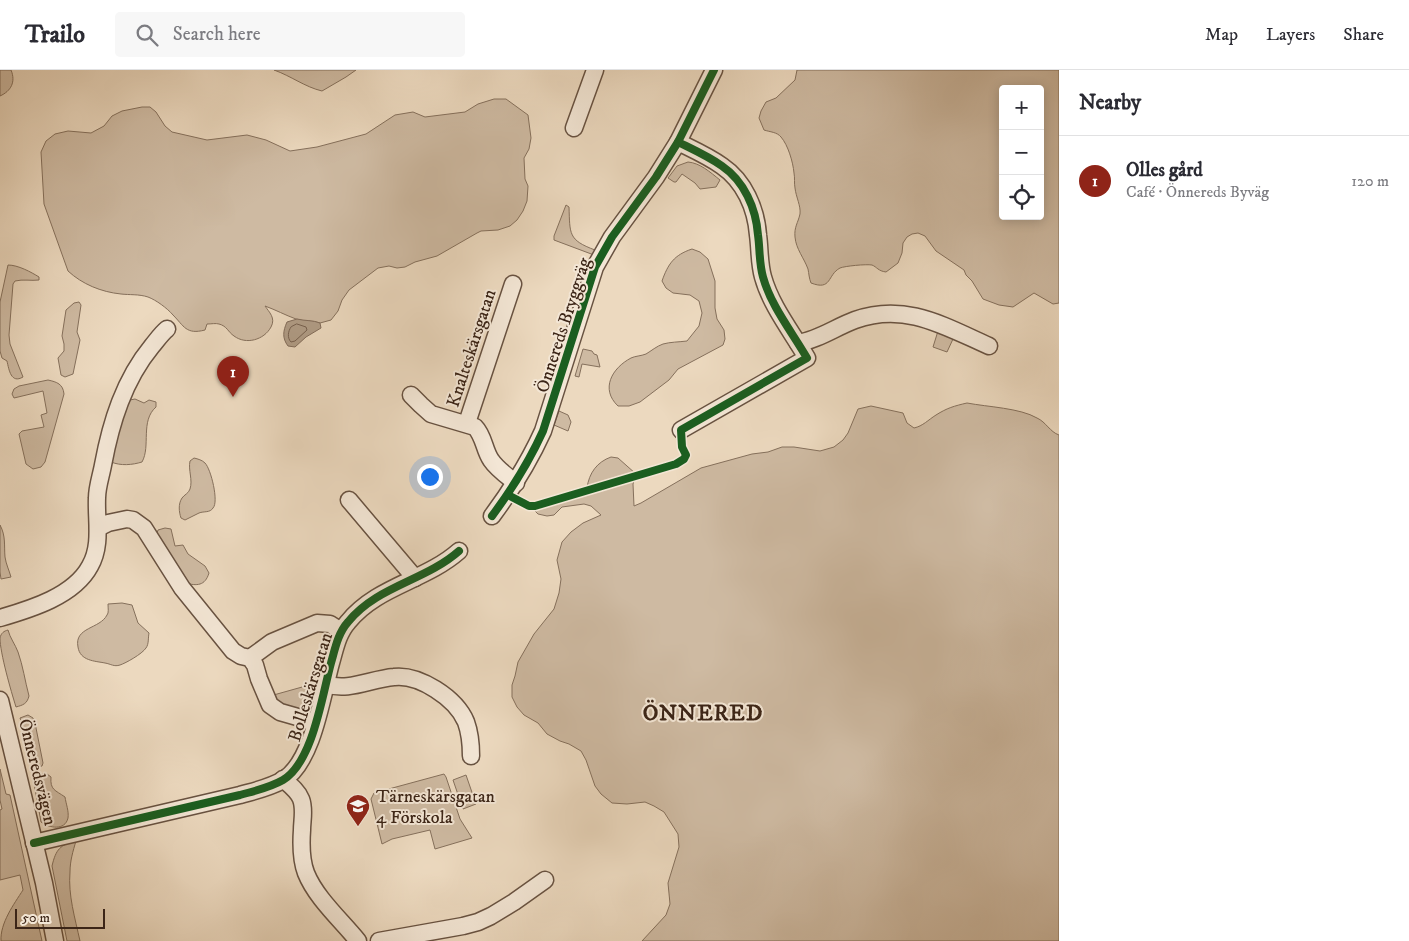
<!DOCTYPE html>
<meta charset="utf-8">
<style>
body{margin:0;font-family:"IM FELL DW Pica",serif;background:#f7f7f7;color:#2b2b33}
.controls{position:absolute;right:15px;top:15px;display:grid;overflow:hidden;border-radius:5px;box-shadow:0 2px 12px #0003}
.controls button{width:45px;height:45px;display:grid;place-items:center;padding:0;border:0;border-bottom:1px solid #e1e1e2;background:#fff;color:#2b2b33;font:25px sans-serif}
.scale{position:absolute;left:15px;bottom:12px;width:90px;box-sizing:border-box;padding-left:5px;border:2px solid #3c2517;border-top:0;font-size:14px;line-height:18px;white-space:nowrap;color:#3c2517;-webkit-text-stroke:4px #f3e6d5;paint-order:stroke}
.you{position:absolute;left:429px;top:406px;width:18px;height:18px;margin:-12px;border:4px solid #fff;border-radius:50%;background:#1a73e8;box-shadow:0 0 0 8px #1a73e833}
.badge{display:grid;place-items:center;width:32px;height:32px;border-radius:50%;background:#8f2418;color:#fff;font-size:16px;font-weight:700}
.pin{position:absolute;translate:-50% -41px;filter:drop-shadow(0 1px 2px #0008)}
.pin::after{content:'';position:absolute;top:26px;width:18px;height:15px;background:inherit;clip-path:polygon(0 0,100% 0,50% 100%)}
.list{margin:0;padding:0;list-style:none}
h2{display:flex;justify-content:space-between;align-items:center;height:65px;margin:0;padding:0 20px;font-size:21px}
h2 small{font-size:16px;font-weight:400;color:#7c7c81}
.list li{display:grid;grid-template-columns:32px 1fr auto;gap:15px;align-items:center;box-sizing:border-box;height:90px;padding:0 20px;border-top:1px solid #e1e1e2}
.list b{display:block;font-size:19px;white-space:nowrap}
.list p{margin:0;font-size:16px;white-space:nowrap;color:#7c7c81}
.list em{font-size:16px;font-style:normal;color:#7c7c81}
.icon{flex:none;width:28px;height:28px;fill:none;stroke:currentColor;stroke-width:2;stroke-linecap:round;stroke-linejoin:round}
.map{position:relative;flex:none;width:1059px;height:871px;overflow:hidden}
header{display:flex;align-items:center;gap:30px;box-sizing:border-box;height:70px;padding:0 25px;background:#fff;border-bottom:1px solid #e1e1e2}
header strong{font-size:24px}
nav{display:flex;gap:28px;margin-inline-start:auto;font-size:18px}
.search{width:350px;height:45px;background:#f7f7f7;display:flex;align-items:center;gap:12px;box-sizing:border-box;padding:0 18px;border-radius:5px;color:#7c7c81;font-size:19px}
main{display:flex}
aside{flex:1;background:#fff}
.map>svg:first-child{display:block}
.green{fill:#cebaa2;stroke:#85705c;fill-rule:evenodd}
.water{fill:#b09c86;stroke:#826c5a}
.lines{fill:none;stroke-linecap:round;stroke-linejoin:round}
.shore{stroke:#76604e;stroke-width:1}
.minor-casing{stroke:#685241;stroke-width:19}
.minor{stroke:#f3e6d5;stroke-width:16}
.cycleway-casing{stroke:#f3e6d5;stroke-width:11}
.cycleway{stroke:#1b5e20;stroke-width:8}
.labels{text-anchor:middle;stroke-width:4;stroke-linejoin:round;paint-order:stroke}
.street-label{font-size:18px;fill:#3c2517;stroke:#f3e6d5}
.poi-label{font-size:18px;fill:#3c2517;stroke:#f3e6d5;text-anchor:start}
.district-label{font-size:22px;font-weight:bold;letter-spacing:1px;fill:#3c2517;stroke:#f3e6d5}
</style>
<header>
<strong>Trailo</strong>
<div class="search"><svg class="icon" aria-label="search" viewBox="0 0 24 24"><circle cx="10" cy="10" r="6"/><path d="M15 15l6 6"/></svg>Search here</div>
<nav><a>Map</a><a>Layers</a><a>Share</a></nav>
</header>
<main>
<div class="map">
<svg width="1059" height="871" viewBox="0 0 1059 871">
<rect width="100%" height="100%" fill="#ecd9bf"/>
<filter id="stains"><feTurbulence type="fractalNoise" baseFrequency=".004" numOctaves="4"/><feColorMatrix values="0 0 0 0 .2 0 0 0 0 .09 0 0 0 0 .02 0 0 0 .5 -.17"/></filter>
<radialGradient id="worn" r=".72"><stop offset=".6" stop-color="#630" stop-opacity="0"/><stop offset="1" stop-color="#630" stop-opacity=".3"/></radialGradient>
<g class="green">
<path d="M 0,0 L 11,0 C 16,12 11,21 0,26 Z"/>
<path d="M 274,0 L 356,0 L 346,7 L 322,21 C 305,17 291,6 274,0 Z"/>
<path d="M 797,0 L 1059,0 L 1059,233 L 1053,234 L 1034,223 L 1013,237 L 999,235 L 983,229 L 972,211 L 966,205 L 964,200 L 936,181 L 925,166 L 918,163 L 912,164 L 907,167 L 903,173 L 902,183 L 898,193 L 886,202 C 878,201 877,197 872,195 C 866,194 845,196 840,198 C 827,205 832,221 811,213 C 809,208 809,204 808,199 C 804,188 796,179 795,167 C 794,157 798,153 800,144 C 801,136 796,127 795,118 C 794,113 795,108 794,103 C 793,92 788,75 781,67 C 777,62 770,62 764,60 L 759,48 L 761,41 L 766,32 L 776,28 L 795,10 ZM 1003,19 L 1040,19 L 1040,146 L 1003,146 Z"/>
<path d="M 494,29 L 506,29 L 528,45 L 531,68 L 529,79 L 524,88 L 525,109 L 528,116 L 527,131 L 523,141 L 517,150 L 510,156 L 498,160 L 481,161 L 477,163 L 437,186 L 415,192 L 405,197 L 397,198 L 389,196 L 378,198 L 349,220 L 342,230 L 338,241 L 331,250 L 320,253 C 313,250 304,252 296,249 C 285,245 276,240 265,236 C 269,242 276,248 271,257 C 264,270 246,275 234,266 C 228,262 227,256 219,254 C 216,253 211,254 207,254 L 205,260 C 186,265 184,256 173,245 C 167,238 156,230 148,227 C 139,224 129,225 121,224 C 101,222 82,214 68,201 L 44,134 L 41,82 L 46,71 L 55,64 L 68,61 L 91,63 L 104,56 L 112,46 L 122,41 L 142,37 L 150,37 L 156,42 L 165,56 L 172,62 L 207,70 L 247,65 L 266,70 L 290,81 L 317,77 L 366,64 L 395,45 L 413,42 L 425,47 L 465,42 L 478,34 Z"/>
<path d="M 688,92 C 700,93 710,102 720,110 L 716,117 L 700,119 L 695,113 L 682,104 L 676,112 L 674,112 L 668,108 L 677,96 Z"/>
<path d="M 566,135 L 569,137 C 570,164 568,170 595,180 L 594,185 L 554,170 L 554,166 Z"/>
<path d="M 692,179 L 700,182 L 708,189 L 715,211 L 715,238 L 717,249 L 724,260 L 725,269 L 723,275 L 678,299 L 669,310 L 640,332 L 629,336 L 618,336 C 600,319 612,298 631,288 C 635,286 641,286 646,284 C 651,281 657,276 663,274 C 670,272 679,272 687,271 L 699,256 L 702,243 L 699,231 L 690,225 L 673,223 L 666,218 L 662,211 C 668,194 674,185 692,179 Z"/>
<path d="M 8,195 C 18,195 31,202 39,207 L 39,210 C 31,211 23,209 15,211 L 13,214 L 9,265 L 10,274 L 23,307 C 11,314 9,300 7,291 L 2,288 L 0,281 L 0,232 Z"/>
<path d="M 79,232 L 81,235 L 77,262 L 80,270 L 73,304 L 65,307 L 61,305 L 58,288 L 64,281 L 64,274 L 62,266 L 66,240 L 74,233 Z"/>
<path d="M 938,261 L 953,269 L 947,282 L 933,277 Z"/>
<path d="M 583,279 L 592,281 L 594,284 L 597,285 L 600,297 L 582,294 L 579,307 L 575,306 Z"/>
<path d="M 48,310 C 57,312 63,314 64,324 L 45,392 L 41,397 L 33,399 L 26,394 L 19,364 L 22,361 L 44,357 L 41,345 L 47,343 L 43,321 L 14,328 L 12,324 L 14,319 L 19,316 Z"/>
<path d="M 135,329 L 144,333 L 149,330 L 156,332 L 156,337 C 140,351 151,376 142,392 C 132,395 121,396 111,392 L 110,383 L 127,334 L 130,330 Z"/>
<path d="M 967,333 C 988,337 1020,338 1037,348 C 1046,352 1050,362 1059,365 L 1059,871 L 642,871 L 666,845 L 670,834 L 668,813 L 679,777 L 678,764 L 664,742 L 654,736 L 645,732 L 627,734 L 612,733 L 601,724 L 595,716 L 586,690 L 581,681 L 569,674 L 560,671 L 547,664 L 538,653 L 524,645 L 517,637 L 512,627 L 512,615 L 515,606 L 518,592 L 534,564 L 554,539 L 559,523 L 561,509 L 557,490 L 562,472 L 571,462 L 583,453 L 601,445 L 591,436 L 584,434 L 562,437 L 554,445 L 547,446 L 538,444 L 533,439 L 635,408 L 633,414 L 634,436 L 641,433 L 701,398 L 752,384 L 768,382 L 782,377 L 794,377 L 820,381 L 834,377 L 843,370 L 848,363 L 858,339 L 871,336 L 903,343 L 907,353 L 914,358 C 923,356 928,350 936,345 C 947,338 954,336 967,333 Z"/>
<path d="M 559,341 L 568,345 L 571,352 L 568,361 L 554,355 Z"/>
<path d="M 611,387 L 618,388 L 636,404 L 587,418 C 589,403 597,392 611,387 Z"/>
<path d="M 194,388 C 198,389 202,390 205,393 C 211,399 219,432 213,438 C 210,443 204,441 199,443 C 194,445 190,448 185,450 L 181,448 C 179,442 178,434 182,428 C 184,425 189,423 190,419 C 193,410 188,400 190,391 Z"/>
<path d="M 0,455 C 6,466 4,476 5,487 C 6,494 9,500 11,507 L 1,509 L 0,502 Z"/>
<path d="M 165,458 L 171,459 L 175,476 L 183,475 L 188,484 L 205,496 L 209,503 C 205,516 197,516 185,513 L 156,466 L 158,460 Z"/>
<path d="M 122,533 L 132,535 L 138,553 L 149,563 C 148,568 149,574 146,578 C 142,584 126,593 120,595 C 114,597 111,594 105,593 C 95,591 80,591 78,577 C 74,557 100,559 107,545 C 109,543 108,538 108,534 Z"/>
<path d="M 8,560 C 10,568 15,574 18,582 C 23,596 25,611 29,626 C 27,634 23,635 16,637 C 11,621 0,583 0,568 C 1,563 4,561 8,560 Z"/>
<path d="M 320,612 L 312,641 L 307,643 L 280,637 L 270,626 Z"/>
<path d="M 28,645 L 33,648 L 35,653 L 43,693 L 42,696 L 37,697 L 35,695 L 29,667 L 26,666 L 20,648 Z"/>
<path d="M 0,699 L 6,724 L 10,725 L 42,871 L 1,871 C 0,853 14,834 23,820 L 20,805 L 0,810 L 0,740 L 2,739 L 0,730 Z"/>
<path d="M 42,704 L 47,704 L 51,707 C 50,720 55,720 65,727 C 66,734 69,741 68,748 C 65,761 49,758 41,752 L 33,708 L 36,705 Z"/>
<path d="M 444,704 L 446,707 L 460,749 L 472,768 L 435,779 L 430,760 L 392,769 L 382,774 L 371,729 L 374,723 Z"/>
<path d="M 466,705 L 476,734 L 463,739 L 453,710 Z"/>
<path d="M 76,771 C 73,781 70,791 70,802 C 68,825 75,848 80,871 L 67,871 L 52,796 C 56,779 60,775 76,771 Z"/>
</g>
<path class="water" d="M 297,249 C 305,251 313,250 320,253 L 321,258 L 306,267 L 295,277 L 288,276 C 282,268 283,261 287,252 Z"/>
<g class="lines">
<path class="shore" d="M 297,254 L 306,257 L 307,260 L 295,271 L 291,272 C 287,268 288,261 291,257 Z"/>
<g class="minor-casing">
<g id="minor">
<path d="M 574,58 L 595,0"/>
<path d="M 678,72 C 692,79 708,86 722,96 C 744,111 756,138 758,165 C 760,179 759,193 763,207 C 771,236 792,262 807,288 L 681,360"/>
<path d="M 798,273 C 818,270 836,257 855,250 C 905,232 944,256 989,276"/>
<path d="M 411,325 L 421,335 L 431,344 L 475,357 C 484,366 484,380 491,390 C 497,399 507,406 516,413"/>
<path d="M 467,353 L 513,214"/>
<path d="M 349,430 L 415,508"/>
<path d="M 492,446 C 512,419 529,392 543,361 L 595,197 L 612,167 L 656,107 L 678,72 L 714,0"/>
<path d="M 98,458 L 108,453 L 127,449 L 133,450 L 144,458 L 182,518 L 233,581 L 241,586 L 250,588 L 255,595 L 259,609 L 270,635 L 280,642 L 315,652"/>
<path d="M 0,548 C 31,539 74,526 90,496 C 102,475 96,451 97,428 C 97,417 101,406 103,395 C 111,352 124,310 152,276 C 157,270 161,264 167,259"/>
<path d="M 250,588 L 272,572 L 317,553 L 330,554 L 341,561"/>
<path d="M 325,614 C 349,622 370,609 394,607 C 419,604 456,628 466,652 C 470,663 471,674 471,686"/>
<path d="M 0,630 L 44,813 L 55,871"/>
<path d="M 283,709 C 290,715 298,721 301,729 C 305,739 302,750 302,760 C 301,774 301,790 306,803 C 316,828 341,850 358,871"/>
<path d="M 34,773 L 240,725 C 254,721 269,718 283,710 C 313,692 322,626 331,593 C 335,579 338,563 348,552 C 377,516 425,511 459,481"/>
<path d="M 379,871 L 463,856 L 478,852 L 491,846 L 514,832 L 545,810"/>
</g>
</g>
<use href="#minor" class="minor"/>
<g class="cycleway-casing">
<g id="cycleway">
<path d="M 508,425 L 529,436 L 535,436 L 676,394 L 684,389 L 686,385 L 682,377 L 681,360 L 807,288 C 792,262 771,236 763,207 C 759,193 760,179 758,165 C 756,138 744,111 722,96 C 708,86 692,79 678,72"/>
<path d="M 492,446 C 512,419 529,392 543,361 L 595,197 L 612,167 L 656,107 L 678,72 L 714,0"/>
<path d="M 34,773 L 240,725 C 254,721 269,718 283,710 C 313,692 322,626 331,593 C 335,579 338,563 348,552 C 377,516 425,511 459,481"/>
</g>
</g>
<use href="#cycleway" class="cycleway"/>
</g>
<defs>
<g id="school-pin" transform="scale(1.25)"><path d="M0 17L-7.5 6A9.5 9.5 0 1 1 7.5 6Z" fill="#8f2418" stroke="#f3e6d5"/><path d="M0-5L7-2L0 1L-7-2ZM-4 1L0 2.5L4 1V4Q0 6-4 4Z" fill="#fff"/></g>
</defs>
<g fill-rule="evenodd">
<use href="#school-pin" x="358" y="736"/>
</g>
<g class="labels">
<g class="street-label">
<text transform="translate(563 255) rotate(-72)" y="6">Önnereds Bryggväg</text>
<text transform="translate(471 278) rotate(-72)" y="6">Knalteskärsgatan</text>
<text transform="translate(310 617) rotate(-73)" y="6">Bolleskärsgatan</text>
<text transform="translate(38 702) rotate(76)" y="6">Önneredsvägen</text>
</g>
<g class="poi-label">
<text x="376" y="732">Tärneskärsgatan<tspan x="376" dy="21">4 Förskola</tspan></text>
</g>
<g class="district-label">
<text x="703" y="650">ÖNNERED</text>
</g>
</g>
<rect width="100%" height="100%" filter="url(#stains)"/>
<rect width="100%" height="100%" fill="url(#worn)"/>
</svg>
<div class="controls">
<button>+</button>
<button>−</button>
<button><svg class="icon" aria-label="locate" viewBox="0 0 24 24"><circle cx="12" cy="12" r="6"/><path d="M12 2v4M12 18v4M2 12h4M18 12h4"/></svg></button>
</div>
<div class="scale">50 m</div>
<div class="you"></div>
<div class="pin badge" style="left:233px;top:327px">1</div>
</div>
<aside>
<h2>Nearby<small></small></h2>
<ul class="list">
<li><span class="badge">1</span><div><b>Olles gård</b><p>Café · Önnereds Byväg</p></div><em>120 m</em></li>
</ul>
</aside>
</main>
